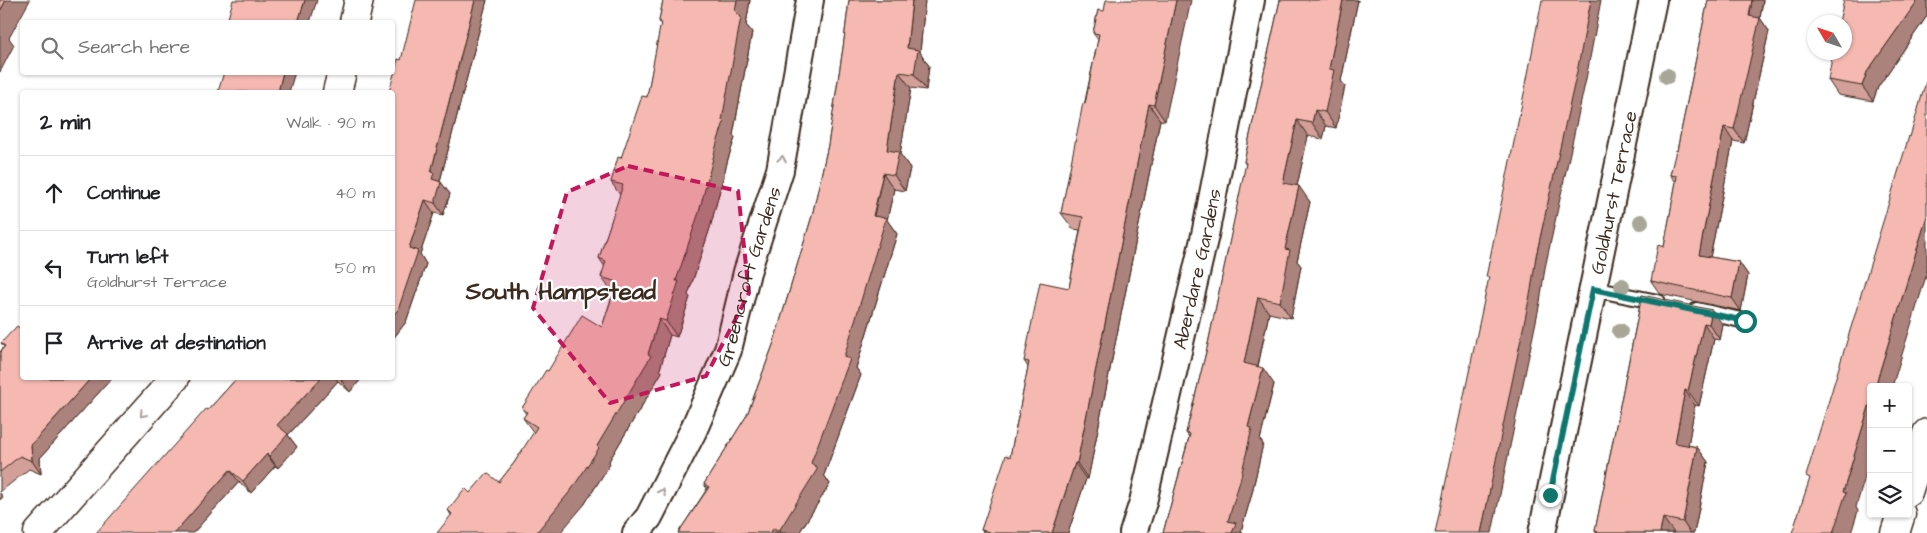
<!DOCTYPE html>
<meta charset="utf-8">
<style>
body{margin:0;font-family:"Architects Daughter",sans-serif;background:#f2f2f2;color:#202124}
.controls{position:absolute;right:15px;bottom:15px;display:grid;overflow:hidden;border-radius:5px;box-shadow:0 1px 4px #0004}
.controls button{width:45px;height:45px;display:grid;place-items:center;padding:0;border:0;border-bottom:1px solid #e0e0e0;background:#fff;color:#202124;font:25px sans-serif}
.compass{position:absolute;left:1807px;top:15px;width:45px;height:45px;border-radius:50%;background:#fff;box-shadow:0 1px 4px #0004;rotate:309deg}
.stop{position:absolute;width:15px;height:15px;margin:-11px;border:4px solid #0f766e;border-radius:50%;background:#fff}
.stop.end{background:#0f766e;border-color:#fff;box-shadow:0 1px 5px #0008}
.list{margin:0;padding:0;list-style:none}
h2{display:flex;justify-content:space-between;align-items:center;height:65px;margin:0;padding:0 20px;font-size:21px}
h2 small{font-size:16px;font-weight:400;color:#757577}
.list li{display:grid;grid-template-columns:32px 1fr auto;gap:15px;align-items:center;box-sizing:border-box;height:75px;padding:0 20px;border-top:1px solid #e0e0e0}
.list b{display:block;font-size:19px;white-space:nowrap}
.list p{margin:0;font-size:16px;white-space:nowrap;color:#757577}
.list em{font-size:16px;font-style:normal;color:#757577}
.icon{flex:none;width:28px;height:28px;fill:none;stroke:currentColor;stroke-width:2;stroke-linecap:round;stroke-linejoin:round}
.map{position:relative;flex:none;width:1927px;height:533px;overflow:hidden}
.search{position:absolute;background:#fff;box-shadow:0 1px 4px #0004;left:20px;top:20px;width:375px;height:55px;display:flex;align-items:center;gap:12px;box-sizing:border-box;padding:0 18px;border-radius:5px;color:#757577;font-size:19px}
.panel{position:absolute;background:#fff;box-shadow:0 1px 4px #0004;left:20px;top:90px;width:375px;height:290px;border-radius:5px}
.map>svg:first-child{display:block}
.lines{fill:none;stroke-linecap:round;stroke-linejoin:round}
.lane-casing{stroke:#3b2a1e;stroke-width:18}
.street-casing{stroke:#3b2a1e;stroke-width:30}
.secondary-casing{stroke:#3b2a1e;stroke-width:31}
.lane{stroke:#fff;stroke-width:14}
.street{stroke:#fff;stroke-width:26}
.secondary{stroke:#fff;stroke-width:28}
.tree{fill:#a8a797}
.wall{fill:#d39f99;stroke:#3b2a1e}
.shaded-wall{fill:#ac827d;stroke:#3b2a1e}
.building{fill:#f5b9b2;stroke:#3b2a1e}
.oneway{stroke:#a79f9a}
.route{stroke:#0f766e;stroke-width:6}
.marked{fill:#c2185b;fill-opacity:0.2;stroke:#c2185b;stroke-width:4;stroke-dasharray:10 6;stroke-linejoin:round}
.labels{text-anchor:middle;stroke-width:4.5;stroke-linejoin:round;paint-order:stroke}
.street-label{font-size:19px;fill:#3b2a1e;stroke:#fff}
.district-label{font-size:24px;font-weight:bold;fill:#3b2a1e;stroke:#fff}
</style>
<div class="map">
<svg width="1927" height="533" viewBox="0 0 1927 533">
<rect width="100%" height="100%" fill="#fff"/>
<filter id="ink" filterUnits="userSpaceOnUse"><feTurbulence type="fractalNoise" baseFrequency=".02" numOctaves="2"/><feDisplacementMap in="SourceGraphic" scale="10" xChannelSelector="R" yChannelSelector="G"/><feConvolveMatrix kernelMatrix="1 2 1 2 8 2 1 2 1" color-interpolation-filters="sRGB"/></filter>
<g filter="url(#ink)">
<g class="lines">
<g class="lane-casing">
<g id="lane">
<path d="M 1593,289 L 1658,302"/>
<path d="M 1697,310 L 1745,321"/>
</g>
</g>
<g class="street-casing">
<g id="street">
<path id="s1" d="M 636,533 L 649,517 L 693,431 L 728,350 L 747,272 L 780,170 L 810,0"/>
<path id="s2" d="M 1133,533 L 1143,502 L 1205,235 L 1251,0"/>
<path id="s3" d="M 1542,533 L 1653,0"/>
</g>
</g>
<g class="secondary-casing">
<g id="secondary">
<path d="M 354,22 L 359,0"/>
<path d="M 337,92 L 342,72"/>
<path d="M 1908,492 L 1927,433"/>
<path d="M 38,533 L 175,378"/>
<path d="M 1895,533 L 1901,514"/>
</g>
</g>
<use href="#lane" class="lane"/>
<use href="#street" class="street"/>
<use href="#secondary" class="secondary"/>
</g>
<g class="tree">
<circle cx="1667" cy="76" r="8"/>
<circle cx="1641" cy="222" r="8"/>
<circle cx="1622" cy="286" r="8"/>
<circle cx="1620" cy="331" r="8"/>
</g>
<g class="wall">
<path d="M 487,0 L 440,181 L 450,194 L 443,215 L 434,213 L 420,254 L 426,264 L 406,322 L 392,340 L 392,92 L 401,60 Z"/>
<path d="M 663,0 L 750,0 L 746,25 L 752,32 L 733,135 L 735,138 L 728,159 L 710,228 L 688,295 L 690,297 L 677,337 L 670,335 L 660,369 L 662,372 L 609,461 L 610,464 L 584,505 L 451,515 L 448,510 L 470,493 L 499,482 L 514,463 L 534,433 L 523,418 L 526,414 L 522,408 L 548,371 L 602,327 L 613,293 L 601,277 L 605,267 L 599,258 L 620,195 L 611,182 L 647,97 L 661,25 L 659,21 Z"/>
<path d="M 849,0 L 925,0 L 920,52 L 929,66 L 926,90 L 911,88 L 900,154 L 910,168 L 905,191 L 894,189 L 887,220 L 897,234 L 856,368 L 861,375 L 824,475 L 830,484 L 799,533 L 678,533 L 707,489 L 704,484 L 747,415 L 773,345 L 812,216 L 828,145 L 843,48 Z"/>
<path d="M 1280,0 L 1358,0 L 1341,81 L 1345,86 L 1336,128 L 1326,126 L 1323,139 L 1308,136 L 1297,186 L 1310,202 L 1297,261 L 1301,266 L 1291,318 L 1269,313 L 1258,367 L 1274,384 L 1260,440 L 1263,444 L 1251,497 L 1241,531 L 1243,533 L 1161,533 L 1163,533 L 1189,437 L 1186,433 L 1208,344 L 1246,165 L 1244,162 Z"/>
<path d="M 1708,0 L 1763,0 L 1760,18 L 1769,31 L 1744,143 L 1733,141 L 1710,257 L 1739,262 L 1748,275 L 1741,311 L 1660,294 L 1651,281 L 1664,247 L 1676,182 L 1670,175 L 1677,151 Z"/>
<path d="M 1927,0 L 1927,16 L 1878,87 L 1873,101 L 1838,95 L 1828,80 Z"/>
<path d="M 1098,10 L 1165,121 L 1160,120 L 1088,479 L 1086,479 L 1068,533 L 984,533 L 981,530 L 1010,457 L 1028,367 L 1024,361 L 1069,288 L 1080,230 L 1073,229 L 1061,213 L 1098,40 L 1093,33 Z"/>
<path d="M 1642,295 L 1723,325 L 1720,340 L 1714,339 L 1699,406 L 1695,405 L 1688,445 L 1697,447 L 1708,462 L 1694,533 L 1596,533 L 1595,531 Z"/>
<path d="M 22,330 L 22,378 L 112,378 L 40,458 L 41,474 L 29,469 L 0,492 L 0,352 L 4,347 L 1,343 Z"/>
<path d="M 237,378 L 362,378 L 350,392 L 338,381 L 288,435 L 297,447 L 278,468 L 275,466 L 251,493 L 239,482 L 193,533 L 208,410 Z"/>
</g>
<g class="shaded-wall">
<path d="M 6,0 L 30,0 L 9,38 L 14,45 L 0,72 L 0,11 Z"/>
<path d="M 305,0 L 317,0 L 310,22 L 298,22 Z"/>
<path d="M 475,0 L 487,0 L 440,181 L 450,194 L 443,215 L 435,203 L 431,172 Z"/>
<path d="M 737,0 L 750,0 L 746,25 L 752,32 L 733,135 L 735,138 L 728,159 L 710,228 L 688,295 L 690,297 L 677,337 L 666,321 L 676,281 Z"/>
<path d="M 912,0 L 925,0 L 920,52 L 929,66 L 926,90 L 914,74 L 907,48 Z"/>
<path d="M 1176,0 L 1191,0 L 1165,121 L 1154,105 Z"/>
<path d="M 1343,0 L 1358,0 L 1341,81 L 1345,86 L 1336,128 L 1325,112 L 1329,69 Z"/>
<path d="M 1591,0 L 1601,0 L 1586,79 L 1545,268 L 1540,302 L 1492,533 L 1481,533 L 1536,256 Z"/>
<path d="M 1752,0 L 1763,0 L 1760,18 L 1769,31 L 1744,143 L 1734,129 Z"/>
<path d="M 1918,0 L 1927,0 L 1927,16 L 1878,87 L 1873,101 L 1862,86 L 1867,72 Z"/>
<path d="M 283,72 L 295,72 L 289,92 L 278,92 Z"/>
<path d="M 899,72 L 911,88 L 900,154 L 910,168 L 905,191 L 894,175 L 887,150 Z"/>
<path d="M 1149,104 L 1160,120 L 1088,479 L 1077,463 Z"/>
<path d="M 1315,110 L 1326,126 L 1323,139 L 1312,123 Z"/>
<path d="M 1297,120 L 1308,136 L 1294,199 L 1283,183 Z"/>
<path d="M 1724,127 L 1733,141 L 1708,268 L 1699,255 Z"/>
<path d="M 883,173 L 894,189 L 887,220 L 897,234 L 856,368 L 861,375 L 824,475 L 830,484 L 799,533 L 780,533 L 779,531 L 811,463 L 844,357 Z"/>
<path d="M 1299,186 L 1310,202 L 1297,261 L 1301,266 L 1291,318 L 1280,302 L 1285,249 Z"/>
<path d="M 425,200 L 434,213 L 420,254 L 426,264 L 406,322 L 392,340 L 392,316 L 409,248 Z"/>
<path d="M 1927,216 L 1927,273 L 1892,387 L 1875,387 Z"/>
<path d="M 1739,262 L 1748,275 L 1741,311 L 1732,298 Z"/>
<path d="M 1258,297 L 1269,313 L 1255,379 L 1244,363 Z"/>
<path d="M 1712,310 L 1723,325 L 1720,340 L 1709,324 Z"/>
<path d="M 659,319 L 670,335 L 660,369 L 662,372 L 609,461 L 610,464 L 584,505 L 560,533 L 536,533 L 597,446 L 648,354 Z"/>
<path d="M 1704,323 L 1714,339 L 1699,406 L 1688,391 Z"/>
<path d="M 1263,368 L 1274,384 L 1260,440 L 1263,444 L 1251,497 L 1241,531 L 1243,533 L 1232,533 L 1228,521 L 1248,427 Z"/>
<path d="M 91,378 L 112,378 L 40,458 L 41,474 L 32,461 L 31,445 Z"/>
<path d="M 321,378 L 335,378 L 338,381 L 288,435 L 297,447 L 278,468 L 269,456 L 277,425 Z"/>
<path d="M 343,378 L 362,378 L 350,392 L 341,380 Z"/>
<path d="M 1685,390 L 1695,405 L 1686,458 L 1675,443 Z"/>
<path d="M 1871,400 L 1871,457 L 1856,507 L 1858,511 L 1851,533 L 1833,533 L 1843,492 Z"/>
<path d="M 1697,447 L 1708,462 L 1694,533 L 1690,533 L 1683,522 Z"/>
<path d="M 267,454 L 275,466 L 251,493 L 243,481 Z"/>
<path d="M 1075,463 L 1086,479 L 1068,533 L 1052,533 Z"/>
<path d="M 230,470 L 239,482 L 193,533 L 174,533 Z"/>
<path d="M 0,493 L 3,497 L 0,500 Z"/>
<path d="M 1663,518 L 1674,533 L 1660,533 Z"/>
<path d="M 774,528 L 778,533 L 770,533 Z"/>
</g>
<g class="building">
<path d="M 0,0 L 6,0 L 0,11 Z"/>
<path d="M 233,0 L 305,0 L 298,22 L 227,22 Z"/>
<path d="M 416,0 L 475,0 L 431,172 L 434,173 L 432,179 L 441,182 L 435,203 L 425,200 L 409,248 L 418,251 L 398,310 L 392,316 L 392,92 L 389,92 L 398,59 L 401,60 Z"/>
<path d="M 663,0 L 737,0 L 735,11 L 741,17 L 722,120 L 724,122 L 717,143 L 699,212 L 676,281 L 679,281 L 666,321 L 659,319 L 648,354 L 651,356 L 597,446 L 599,448 L 572,489 L 536,533 L 437,533 L 452,514 L 448,510 L 465,488 L 470,493 L 487,473 L 499,482 L 514,463 L 537,427 L 523,418 L 527,412 L 522,408 L 546,370 L 548,371 L 582,315 L 602,327 L 617,282 L 601,277 L 606,261 L 599,258 L 623,185 L 611,182 L 618,157 L 621,158 L 642,96 L 647,97 L 661,22 L 659,21 Z"/>
<path d="M 849,0 L 912,0 L 907,48 L 918,50 L 914,74 L 899,72 L 887,150 L 899,152 L 894,175 L 883,173 L 873,216 L 886,218 L 844,357 L 850,359 L 811,463 L 818,468 L 779,531 L 774,528 L 770,533 L 678,533 L 709,487 L 704,484 L 747,415 L 773,345 L 812,216 L 828,145 L 843,48 Z"/>
<path d="M 1106,0 L 1176,0 L 1154,105 L 1149,104 L 1077,463 L 1075,463 L 1052,533 L 989,533 L 990,532 L 981,530 L 1006,455 L 1010,457 L 1029,362 L 1024,361 L 1040,282 L 1069,288 L 1083,217 L 1061,213 L 1083,103 L 1085,104 L 1099,34 L 1093,33 L 1098,10 L 1104,11 Z"/>
<path d="M 1280,0 L 1343,0 L 1329,69 L 1334,70 L 1325,112 L 1315,110 L 1312,123 L 1297,120 L 1283,183 L 1299,186 L 1285,249 L 1290,250 L 1280,302 L 1258,297 L 1244,363 L 1263,368 L 1248,427 L 1252,428 L 1240,481 L 1228,521 L 1236,523 L 1232,533 L 1161,533 L 1161,532 L 1163,533 L 1190,434 L 1186,433 L 1208,344 L 1246,163 L 1244,162 Z"/>
<path d="M 1542,0 L 1591,0 L 1578,67 L 1536,256 L 1531,290 L 1481,533 L 1435,533 L 1489,277 L 1486,277 L 1527,79 Z"/>
<path d="M 1708,0 L 1752,0 L 1749,16 L 1760,18 L 1734,129 L 1724,127 L 1699,255 L 1739,262 L 1732,298 L 1651,281 L 1658,245 L 1664,247 L 1677,176 L 1670,175 L 1676,150 L 1677,151 Z"/>
<path d="M 1844,0 L 1918,0 L 1867,72 L 1862,86 L 1828,80 L 1833,52 L 1844,52 L 1844,22 L 1839,22 Z"/>
<path d="M 224,72 L 283,72 L 278,92 L 218,92 Z"/>
<path d="M 1927,78 L 1927,216 L 1875,387 L 1871,387 L 1871,400 L 1843,492 L 1846,493 L 1833,533 L 1792,533 L 1810,478 L 1806,476 L 1909,136 L 1910,137 Z"/>
<path d="M 1642,295 L 1712,310 L 1709,324 L 1704,323 L 1688,391 L 1685,390 L 1675,443 L 1697,447 L 1683,522 L 1663,518 L 1660,533 L 1598,533 L 1598,532 L 1595,531 Z"/>
<path d="M 17,326 L 22,330 L 22,378 L 91,378 L 31,445 L 32,461 L 20,456 L 0,472 L 0,352 L 5,346 L 1,343 Z"/>
<path d="M 237,378 L 321,378 L 277,425 L 288,434 L 269,456 L 267,454 L 243,481 L 230,470 L 174,533 L 96,533 L 206,409 L 208,410 Z"/>
</g>
<defs><path id="oneway-chevron" d="M-2-3.5L2.5 0L-2 3.5" fill="none" stroke-width="1.6" stroke-linecap="round" stroke-linejoin="round" transform="scale(1.25)"/></defs>
<g class="oneway">
<use href="#oneway-chevron" transform="translate(782 159) rotate(-80)"/>
<use href="#oneway-chevron" transform="translate(143 414) rotate(132)"/>
<use href="#oneway-chevron" transform="translate(662 492) rotate(-63)"/>
</g>
</g>
<g class="lines" filter="url(#ink)">
<path class="route" d="M 1550,495 L 1593,289 L 1745,321"/>
</g>
<path class="marked" d="M 628,166 L 738,191 L 749,293 L 706,376 L 610,403 L 533,308 L 567,192 Z"/>
<g class="labels">
<g class="street-label">
<text dy="7" stroke="none"><textPath href="#s3" startOffset="348">Goldhurst Terrace</textPath></text>
<text dy="7" stroke="none"><textPath href="#s2" startOffset="272">Aberdare Gardens</textPath></text>
<text dy="7" stroke="none"><textPath href="#s1" startOffset="282">Greencroft Gardens</textPath></text>
</g>
<g class="district-label">
<text x="561" y="299">South Hampstead</text>
</g>
</g>
</svg>
<div class="controls">
<button>+</button>
<button>−</button>
<button><svg class="icon" aria-label="layers" viewBox="0 0 24 24"><path d="M12 4l9 5-9 5-9-5zM3 14l9 5 9-5"/></svg></button>
</div>
<svg class="compass" viewBox="-18 -18 36 36"><path d="M0-13l5 13h-10z" fill="#e53935"/><path d="M0 13l5-13h-10z" fill="#757577"/></svg>
<div class="stop" style="left:1745px;top:321px"></div>
<div class="stop end" style="left:1550px;top:495px"></div>
<div class="search"><svg class="icon" aria-label="search" viewBox="0 0 24 24"><circle cx="10" cy="10" r="6"/><path d="M15 15l6 6"/></svg>Search here</div>
<section class="panel">
<h2>2 min<small>Walk · 90 m</small></h2>
<ul class="list">
<li><svg class="icon" aria-label="ahead" viewBox="0 0 24 24"><path d="M12 20V5M6 11l6-6 6 6"/></svg><div><b>Continue</b></div><em>40 m</em></li>
<li><svg class="icon" aria-label="left" viewBox="0 0 24 24"><path d="M17 20v-9H6M10 6l-5 5 5 5"/></svg><div><b>Turn left</b><p>Goldhurst Terrace</p></div><em>50 m</em></li>
<li><svg class="icon" aria-label="arrive" viewBox="0 0 24 24"><path d="M6 21V4h12l-3 4 3 4H6"/></svg><div><b>Arrive at destination</b></div></li>
</ul>
</section>
</div>
